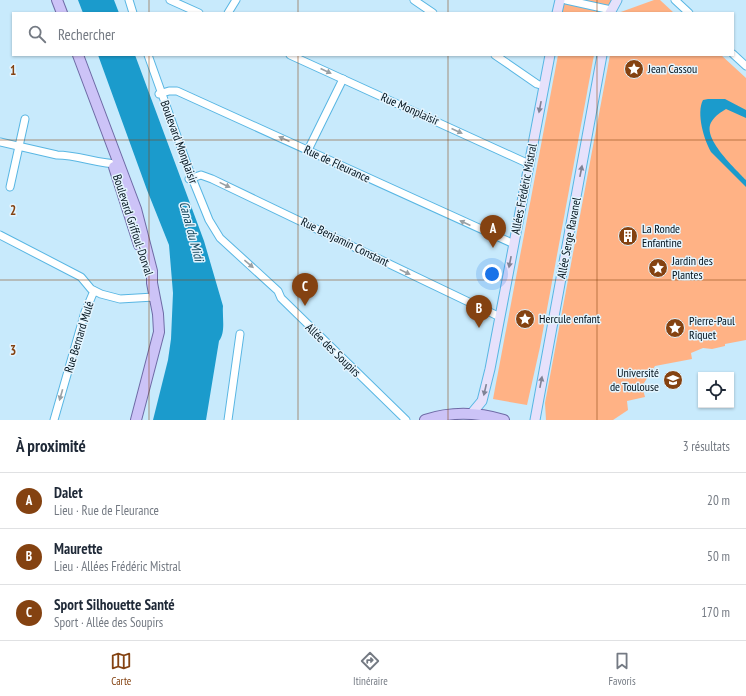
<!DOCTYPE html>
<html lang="fr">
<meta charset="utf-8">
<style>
body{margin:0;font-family:"PT Sans Narrow",sans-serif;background:#f2f2f3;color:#1f2937}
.controls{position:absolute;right:12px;bottom:12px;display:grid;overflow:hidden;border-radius:0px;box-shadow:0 1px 3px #0004}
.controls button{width:36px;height:36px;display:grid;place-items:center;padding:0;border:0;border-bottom:1px solid #e0e1e3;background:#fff;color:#1f2937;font:20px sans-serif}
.you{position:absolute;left:492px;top:274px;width:14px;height:14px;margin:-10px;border:3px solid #fff;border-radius:50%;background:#1a73e8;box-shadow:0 0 0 6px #1a73e833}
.badge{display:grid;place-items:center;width:26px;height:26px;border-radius:50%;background:#844211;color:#fff;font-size:13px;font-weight:700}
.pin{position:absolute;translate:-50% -33px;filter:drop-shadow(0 1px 2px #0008)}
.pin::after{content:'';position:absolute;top:21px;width:14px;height:12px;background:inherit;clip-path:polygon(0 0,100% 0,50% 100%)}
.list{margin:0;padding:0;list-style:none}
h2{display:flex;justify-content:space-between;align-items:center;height:52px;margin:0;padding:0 16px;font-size:17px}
h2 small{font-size:13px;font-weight:400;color:#747a83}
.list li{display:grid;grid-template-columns:26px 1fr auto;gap:12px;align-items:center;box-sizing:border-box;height:56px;padding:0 16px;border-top:1px solid #e0e1e3}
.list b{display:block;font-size:15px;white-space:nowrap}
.list p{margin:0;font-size:13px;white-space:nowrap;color:#747a83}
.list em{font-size:13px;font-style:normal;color:#747a83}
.icon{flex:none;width:22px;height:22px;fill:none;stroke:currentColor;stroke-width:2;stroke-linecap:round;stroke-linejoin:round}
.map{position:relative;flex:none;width:746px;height:420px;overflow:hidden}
.search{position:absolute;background:#fff;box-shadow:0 1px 3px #0004;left:12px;right:12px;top:12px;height:44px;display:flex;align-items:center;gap:10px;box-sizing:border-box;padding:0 14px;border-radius:0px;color:#747a83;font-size:15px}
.sheet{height:220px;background:#fff}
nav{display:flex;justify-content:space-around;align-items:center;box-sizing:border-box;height:56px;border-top:1px solid #e0e1e3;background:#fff;font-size:11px;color:#747a83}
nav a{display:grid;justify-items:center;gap:2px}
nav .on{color:#844211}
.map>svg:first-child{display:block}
.green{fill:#ffb285}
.water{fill:#1b9bcc}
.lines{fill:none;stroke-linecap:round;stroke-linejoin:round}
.minor-casing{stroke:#58b6e3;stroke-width:9}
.secondary-casing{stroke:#58b6e3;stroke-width:11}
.primary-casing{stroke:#6f6ba6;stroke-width:12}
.minor{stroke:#fff;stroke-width:7}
.secondary{stroke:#e6e1fb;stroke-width:9}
.primary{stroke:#ccc3f7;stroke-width:10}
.oneway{fill:#99a0a4}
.oneway2{fill:#7f8396}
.grid{fill:none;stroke:#844211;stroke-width:1;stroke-opacity:0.55}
.labels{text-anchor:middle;stroke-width:3;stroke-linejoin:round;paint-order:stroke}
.poi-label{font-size:12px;fill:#01111b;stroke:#e3f4fe;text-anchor:start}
.street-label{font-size:12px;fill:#01111b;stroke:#e3f4fe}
.water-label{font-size:13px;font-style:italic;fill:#17475c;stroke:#e3f4fe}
.grid-label{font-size:13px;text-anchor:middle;font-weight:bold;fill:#844211;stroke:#e3f4fe;stroke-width:3;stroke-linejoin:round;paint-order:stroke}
</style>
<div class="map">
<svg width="746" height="420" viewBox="0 0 746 420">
<rect width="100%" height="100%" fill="#c8eafc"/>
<g class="green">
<path d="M 563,0 L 612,0 L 607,13 L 560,13 Z"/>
<path d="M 654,0 L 660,0 L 674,13 L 618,13 Z"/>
<path d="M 558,55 L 594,55 L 540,347 L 527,405 L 493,399 Z"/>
<path d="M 610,55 L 721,55 L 746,78 L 746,340 L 725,344 L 725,346 L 712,349 L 703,348 L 691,353 L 692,359 L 655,366 L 642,386 L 645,397 L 627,401 L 628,410 L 613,420 L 546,420 L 545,403 Z"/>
</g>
<g class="water">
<path d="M 78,0 L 114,0 L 119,13 L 83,13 Z"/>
<path d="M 98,55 L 135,55 L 204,241 L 223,306 C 222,317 226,332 219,341 L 206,420 L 153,420 L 168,360 L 171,339 L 173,293 L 169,245 L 147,190 Z"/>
<path d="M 708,99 L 725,99 L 746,110 L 746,118 L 726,109 C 721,112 715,116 712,121 C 700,137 736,169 746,180 L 746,187 L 711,152 C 704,140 696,113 703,100 Z"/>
</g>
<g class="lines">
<g class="minor-casing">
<g id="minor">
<path d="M 129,0 L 133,13"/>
<path d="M 170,0 L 199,13"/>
<path d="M 414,0 L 433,13"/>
<path d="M 566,0 L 611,10"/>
<path d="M 675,0 L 689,13"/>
<path d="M 228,13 L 236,0"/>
<path d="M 733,54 L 746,66"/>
<path d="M 148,55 L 192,178 L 209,220 L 220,238 L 278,291 L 281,298 L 406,420"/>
<path d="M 290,55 L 529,164"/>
<path d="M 495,55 L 537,84 L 544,86"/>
<path d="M 159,94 L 169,91 L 177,91 L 514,244"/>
<path d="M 0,142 L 57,155 C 78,155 98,164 119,164"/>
<path d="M 308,150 L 343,79"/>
<path d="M 189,179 L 201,175 L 212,179 L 500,317"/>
<path d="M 10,187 L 25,119"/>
<path d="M 0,235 L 81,277 L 91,289 L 101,294 L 120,299 L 154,297"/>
<path d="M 54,420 L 85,312 L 94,291"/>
<path d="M 228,420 L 240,334"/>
</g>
</g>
<g class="secondary-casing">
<g id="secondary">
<path d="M 557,13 L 560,0"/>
<path d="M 610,13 L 617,0"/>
<path d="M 472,413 L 482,401 L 490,369 L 550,55"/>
<path d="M 535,420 L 602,55"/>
</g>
</g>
<g class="primary-casing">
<g id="primary">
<path d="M 57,0 L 62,13"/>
<path d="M 78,55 L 136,209 L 152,271 L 152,283 L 158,314 L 159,332 L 136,420"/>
<path d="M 114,167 L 139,245"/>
<path d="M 425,420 C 452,411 477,412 504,420"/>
</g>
</g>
<use href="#minor" class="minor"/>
<use href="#secondary" class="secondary"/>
<use href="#primary" class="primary"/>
</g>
<defs><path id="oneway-solid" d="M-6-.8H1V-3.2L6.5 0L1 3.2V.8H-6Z"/></defs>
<g class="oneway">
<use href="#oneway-solid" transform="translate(326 71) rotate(25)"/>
<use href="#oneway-solid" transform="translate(457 131) rotate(24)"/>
<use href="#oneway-solid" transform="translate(284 139) rotate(-156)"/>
<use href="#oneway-solid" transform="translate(225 185) rotate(26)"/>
<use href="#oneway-solid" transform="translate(465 223) rotate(-155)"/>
<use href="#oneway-solid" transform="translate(249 264) rotate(40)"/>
<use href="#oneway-solid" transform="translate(405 272) rotate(26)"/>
<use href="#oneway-solid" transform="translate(61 395) rotate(106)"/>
</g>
<g class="oneway2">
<use href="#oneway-solid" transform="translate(540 107) rotate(101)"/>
<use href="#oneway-solid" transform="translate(581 171) rotate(-79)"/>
<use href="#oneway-solid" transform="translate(510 262) rotate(101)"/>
<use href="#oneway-solid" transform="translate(541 382) rotate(-79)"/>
<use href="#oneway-solid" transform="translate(485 390) rotate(103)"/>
</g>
<path class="grid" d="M 149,0 L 149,13M 298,0 L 298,13M 448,0 L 448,13M 597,0 L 597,13M 149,55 L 149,420M 298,55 L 298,420M 448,55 L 448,420M 597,55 L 597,420M 0,140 L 746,140M 0,280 L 746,280"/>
<defs>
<g id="sight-disc" transform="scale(1)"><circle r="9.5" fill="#844211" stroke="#e3f4fe"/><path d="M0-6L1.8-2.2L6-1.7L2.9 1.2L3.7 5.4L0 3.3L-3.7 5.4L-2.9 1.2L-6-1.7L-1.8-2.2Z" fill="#fff"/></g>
<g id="building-disc" transform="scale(1)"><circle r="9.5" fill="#844211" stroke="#e3f4fe"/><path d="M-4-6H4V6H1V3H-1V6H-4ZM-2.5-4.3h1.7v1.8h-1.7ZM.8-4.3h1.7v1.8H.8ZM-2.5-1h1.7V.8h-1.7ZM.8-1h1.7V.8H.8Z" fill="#fff"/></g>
<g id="university-disc" transform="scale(1)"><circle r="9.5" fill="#844211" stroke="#e3f4fe"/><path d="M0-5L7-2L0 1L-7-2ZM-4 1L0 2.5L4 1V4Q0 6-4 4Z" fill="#fff"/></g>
</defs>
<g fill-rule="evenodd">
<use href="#sight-disc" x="634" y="69"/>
<use href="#building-disc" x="628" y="236"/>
<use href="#sight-disc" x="658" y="268"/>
<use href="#sight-disc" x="525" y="319"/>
<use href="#sight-disc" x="675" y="328"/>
<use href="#university-disc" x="673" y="380"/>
</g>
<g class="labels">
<g class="poi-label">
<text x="648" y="73">Jean Cassou</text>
<text x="642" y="233">La Ronde<tspan x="642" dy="14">Enfantine</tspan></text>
<text x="672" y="265">Jardin des<tspan x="672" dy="14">Plantes</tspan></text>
<text x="539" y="323">Hercule enfant</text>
<text x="689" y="325">Pierre-Paul<tspan x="689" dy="14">Riquet</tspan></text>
<text x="659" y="377" text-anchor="end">Université<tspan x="659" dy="14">de Toulouse</tspan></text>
</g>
<g class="street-label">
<text transform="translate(410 109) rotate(24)" y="4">Rue Monplaisir</text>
<text transform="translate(179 142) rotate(70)" y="4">Boulevard Monplaisir</text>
<text transform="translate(337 164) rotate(25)" y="4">Rue de Fleurance</text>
<text transform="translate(524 189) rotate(-79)" y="4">Allées Frédéric Mistral</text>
<text transform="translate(133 225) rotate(72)" y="4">Boulevard Griffoul-Dorval</text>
<text transform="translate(569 238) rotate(-79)" y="4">Allée Serge Ravanel</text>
<text transform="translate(345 242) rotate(26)" y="4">Rue Benjamin Constant</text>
<text transform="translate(79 337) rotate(-73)" y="4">Rue Bernard Mulé</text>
<text transform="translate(333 350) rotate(44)" y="4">Allée des Soupirs</text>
</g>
<g class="water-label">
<text transform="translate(192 231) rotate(75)" y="5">Canal du Midi</text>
</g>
</g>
<g class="grid-label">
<text x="13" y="75">1</text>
<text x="13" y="215">2</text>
<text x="13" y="355">3</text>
</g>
</svg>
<div class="controls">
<button><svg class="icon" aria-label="locate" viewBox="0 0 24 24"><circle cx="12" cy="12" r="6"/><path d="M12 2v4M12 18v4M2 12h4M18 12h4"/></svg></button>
</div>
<div class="you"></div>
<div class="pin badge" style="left:493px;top:248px">A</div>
<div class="pin badge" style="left:479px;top:328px">B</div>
<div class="pin badge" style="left:305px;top:306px">C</div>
<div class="search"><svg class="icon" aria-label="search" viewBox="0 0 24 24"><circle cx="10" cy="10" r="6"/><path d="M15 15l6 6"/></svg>Rechercher</div>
</div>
<section class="sheet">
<h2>À proximité<small>3 résultats</small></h2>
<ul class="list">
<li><span class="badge">A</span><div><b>Dalet</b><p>Lieu · Rue de Fleurance</p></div><em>20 m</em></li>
<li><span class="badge">B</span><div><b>Maurette</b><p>Lieu · Allées Frédéric Mistral</p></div><em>50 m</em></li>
<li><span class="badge">C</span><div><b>Sport Silhouette Santé</b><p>Sport · Allée des Soupirs</p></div><em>170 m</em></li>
</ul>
</section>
<nav>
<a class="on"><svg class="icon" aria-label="map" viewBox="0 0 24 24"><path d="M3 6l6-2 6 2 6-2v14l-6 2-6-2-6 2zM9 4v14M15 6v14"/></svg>Carte</a>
<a><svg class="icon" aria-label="directions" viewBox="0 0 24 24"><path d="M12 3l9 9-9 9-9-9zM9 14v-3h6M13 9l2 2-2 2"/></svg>Itinéraire</a>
<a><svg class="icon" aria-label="saved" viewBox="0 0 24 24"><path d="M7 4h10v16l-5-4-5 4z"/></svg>Favoris</a>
</nav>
